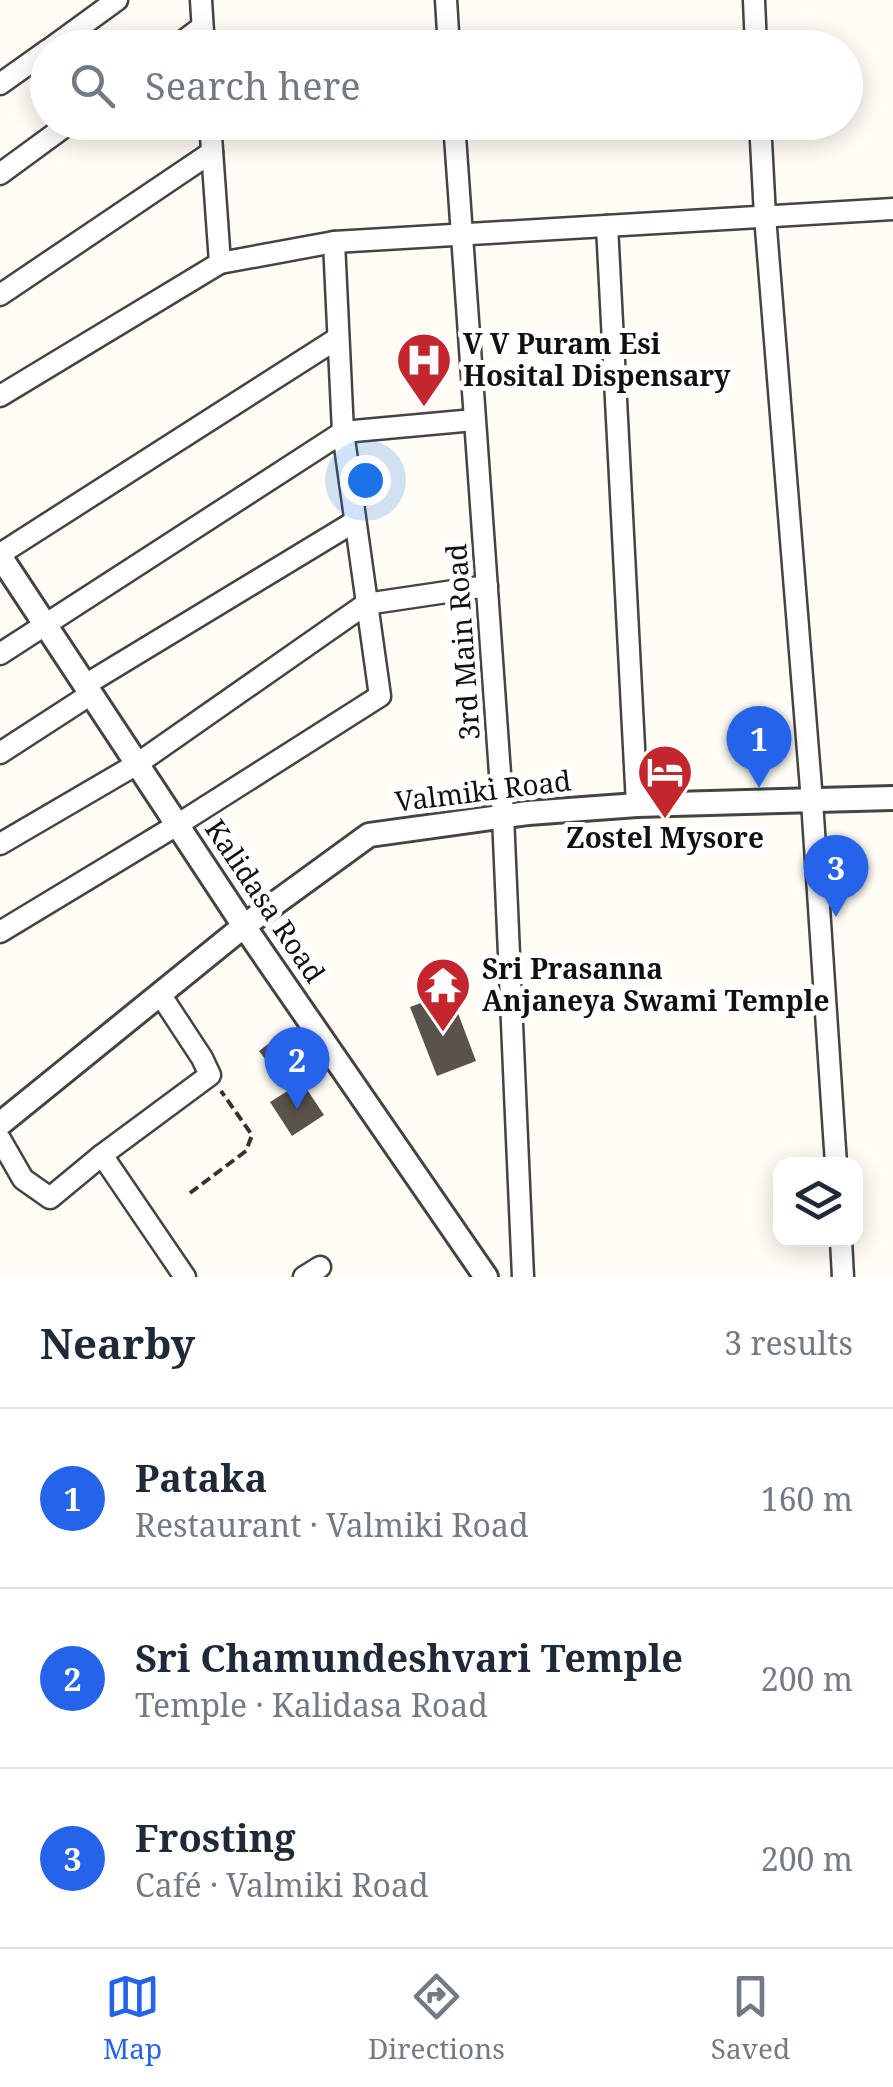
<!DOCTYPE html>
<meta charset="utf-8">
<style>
body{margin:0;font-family:"Noto Serif",serif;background:#f6f6f7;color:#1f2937}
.controls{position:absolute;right:30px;bottom:30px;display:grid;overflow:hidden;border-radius:20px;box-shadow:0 5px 25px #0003}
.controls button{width:90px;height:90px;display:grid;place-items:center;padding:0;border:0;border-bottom:2px solid #e0e1e3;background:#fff;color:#1f2937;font:50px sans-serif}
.you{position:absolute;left:365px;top:480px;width:35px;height:35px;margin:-25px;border:8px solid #fff;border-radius:50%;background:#1a73e8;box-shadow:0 0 0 15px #1a73e833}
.badge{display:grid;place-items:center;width:65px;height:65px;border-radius:50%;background:#2563eb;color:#fff;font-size:32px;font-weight:700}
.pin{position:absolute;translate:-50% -82px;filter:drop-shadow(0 2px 5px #0008)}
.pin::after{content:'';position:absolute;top:52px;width:35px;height:30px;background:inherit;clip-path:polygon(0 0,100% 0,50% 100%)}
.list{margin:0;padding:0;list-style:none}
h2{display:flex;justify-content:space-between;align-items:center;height:130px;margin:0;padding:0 40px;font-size:42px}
h2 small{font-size:32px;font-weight:400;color:#747a83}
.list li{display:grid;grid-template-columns:65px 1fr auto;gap:30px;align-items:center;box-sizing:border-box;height:180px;padding:0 40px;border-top:2px solid #e0e1e3}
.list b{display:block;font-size:38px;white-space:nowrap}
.list p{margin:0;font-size:32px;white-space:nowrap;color:#747a83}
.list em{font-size:32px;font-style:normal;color:#747a83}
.icon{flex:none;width:55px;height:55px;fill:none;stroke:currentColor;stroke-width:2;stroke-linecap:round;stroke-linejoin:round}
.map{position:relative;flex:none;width:893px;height:1277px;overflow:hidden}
.search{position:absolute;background:#fff;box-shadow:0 5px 25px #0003;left:30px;right:30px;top:30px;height:110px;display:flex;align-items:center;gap:25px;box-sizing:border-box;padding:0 35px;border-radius:55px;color:#747a83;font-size:38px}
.sheet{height:670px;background:#fff}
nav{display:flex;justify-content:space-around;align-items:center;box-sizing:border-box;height:140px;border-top:2px solid #e0e1e3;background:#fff;font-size:28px;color:#747a83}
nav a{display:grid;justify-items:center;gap:5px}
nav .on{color:#2563eb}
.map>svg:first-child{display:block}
.building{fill:#5a524d}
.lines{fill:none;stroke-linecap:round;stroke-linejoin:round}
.minor-casing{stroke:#444;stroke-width:25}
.tertiary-casing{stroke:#444;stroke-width:28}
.path{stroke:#333;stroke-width:4;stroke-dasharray:10 5;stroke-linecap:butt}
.minor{stroke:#fff;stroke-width:20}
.tertiary{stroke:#fff;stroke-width:22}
.labels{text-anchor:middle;stroke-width:10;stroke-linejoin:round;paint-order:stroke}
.poi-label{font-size:28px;font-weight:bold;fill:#111;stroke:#fff;text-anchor:start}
.street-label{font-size:28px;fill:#111;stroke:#fff}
</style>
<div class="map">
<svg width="893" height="1277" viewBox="0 0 893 1277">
<rect width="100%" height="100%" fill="#fffdf5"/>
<g class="building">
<path d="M 450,992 L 476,1061 L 437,1076 L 410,1007 Z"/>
<path d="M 280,1035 L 296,1056 L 275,1072 L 259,1051 Z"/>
<path d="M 302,1082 L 324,1115 L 292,1136 L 270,1102 Z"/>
</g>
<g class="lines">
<g class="minor-casing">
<g id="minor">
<path d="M 201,0 L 204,48"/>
<path d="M 446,0 L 449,48"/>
<path d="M 754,0 L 756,48"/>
<path d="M 51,48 L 117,0"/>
<path d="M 174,48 L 202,27"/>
<path d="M 0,84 L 48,50"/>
<path d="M 210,122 L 220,263"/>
<path d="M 454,122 L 503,816 L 523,1277"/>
<path d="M 760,122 L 765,216 L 812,801 L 836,1164"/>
<path d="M 0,174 L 71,122"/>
<path d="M 607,226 L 637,805"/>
<path d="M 0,295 L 212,152"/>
<path d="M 0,396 L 220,263 L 334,242 L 893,209"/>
<path d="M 0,554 L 338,338"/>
<path d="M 0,654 L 343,432 L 474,420"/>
<path d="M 85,685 L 354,522"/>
<path d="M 0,753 L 91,694"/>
<path d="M 0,844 L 137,764 L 366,604 L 487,586"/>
<path d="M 0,932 L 177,825 L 380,696 L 343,432 L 334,242"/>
<path d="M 0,1139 L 23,1179 L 50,1198 L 102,1155 L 185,1277"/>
<path d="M 102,1155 L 210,1075 L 202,1058 L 160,994"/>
<path d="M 841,1240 L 843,1277"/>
<path d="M 304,1277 L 320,1267"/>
</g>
</g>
<g class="tertiary-casing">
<g id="tertiary">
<path d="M 0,556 L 244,926 L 486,1277"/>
<path d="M 0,1124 L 244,926 L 369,835 L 528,813 L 637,805 L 893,798"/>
</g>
</g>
<path class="path" d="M 190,1193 L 246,1151 L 252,1135 L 221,1091"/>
<use href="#minor" class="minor"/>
<use href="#tertiary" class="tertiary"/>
</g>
<defs>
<g id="hospital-pin" transform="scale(2.875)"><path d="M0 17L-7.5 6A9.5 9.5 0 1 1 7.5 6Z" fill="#c4262e" stroke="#fff"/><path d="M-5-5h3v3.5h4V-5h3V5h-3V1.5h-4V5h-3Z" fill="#fff"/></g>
<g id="hotel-pin" transform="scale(2.875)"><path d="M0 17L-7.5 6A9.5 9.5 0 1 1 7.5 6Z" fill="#c4262e" stroke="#fff"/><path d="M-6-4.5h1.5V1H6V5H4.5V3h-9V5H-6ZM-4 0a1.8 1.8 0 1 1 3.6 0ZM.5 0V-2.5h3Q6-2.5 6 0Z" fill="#fff"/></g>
<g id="temple-pin" transform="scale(2.875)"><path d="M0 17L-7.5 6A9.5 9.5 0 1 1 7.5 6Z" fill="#c4262e" stroke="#fff"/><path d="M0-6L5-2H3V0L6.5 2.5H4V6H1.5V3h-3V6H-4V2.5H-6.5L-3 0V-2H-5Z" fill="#fff"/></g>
</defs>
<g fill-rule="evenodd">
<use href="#hospital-pin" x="424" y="360"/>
<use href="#hotel-pin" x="665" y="772"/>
<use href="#temple-pin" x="443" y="985"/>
</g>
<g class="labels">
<g class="poi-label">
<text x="463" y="354">V V Puram Esi<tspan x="463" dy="32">Hosital Dispensary</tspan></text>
<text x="665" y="848" text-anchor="middle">Zostel Mysore</text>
<text x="482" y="979">Sri Prasanna<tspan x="482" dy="32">Anjaneya Swami Temple</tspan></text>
</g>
<g class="street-label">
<text transform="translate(463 642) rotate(-94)" y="10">3rd Main Road</text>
<text transform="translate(483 791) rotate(-7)" y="10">Valmiki Road</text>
<text transform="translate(265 901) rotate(56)" y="10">Kalidasa Road</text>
</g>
</g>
</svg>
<div class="controls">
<button><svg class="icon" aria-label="layers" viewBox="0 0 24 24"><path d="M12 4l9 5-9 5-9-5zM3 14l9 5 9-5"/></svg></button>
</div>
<div class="you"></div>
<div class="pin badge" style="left:759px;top:788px">1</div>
<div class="pin badge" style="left:297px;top:1109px">2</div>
<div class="pin badge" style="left:836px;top:917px">3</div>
<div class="search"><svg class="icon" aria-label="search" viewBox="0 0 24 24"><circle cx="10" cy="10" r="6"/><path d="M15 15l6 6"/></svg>Search here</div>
</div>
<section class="sheet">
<h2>Nearby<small>3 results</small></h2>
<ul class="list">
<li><span class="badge">1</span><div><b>Pataka</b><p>Restaurant · Valmiki Road</p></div><em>160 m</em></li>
<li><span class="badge">2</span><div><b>Sri Chamundeshvari Temple</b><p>Temple · Kalidasa Road</p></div><em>200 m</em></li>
<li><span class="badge">3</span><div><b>Frosting</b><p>Café · Valmiki Road</p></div><em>200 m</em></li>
</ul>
</section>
<nav>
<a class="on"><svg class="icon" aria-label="map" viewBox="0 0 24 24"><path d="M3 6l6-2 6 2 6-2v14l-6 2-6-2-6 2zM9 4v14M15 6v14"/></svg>Map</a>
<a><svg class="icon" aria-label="directions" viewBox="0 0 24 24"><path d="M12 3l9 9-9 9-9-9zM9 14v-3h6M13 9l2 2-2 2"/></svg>Directions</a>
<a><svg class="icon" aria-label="saved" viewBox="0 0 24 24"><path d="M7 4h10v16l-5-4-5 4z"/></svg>Saved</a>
</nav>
